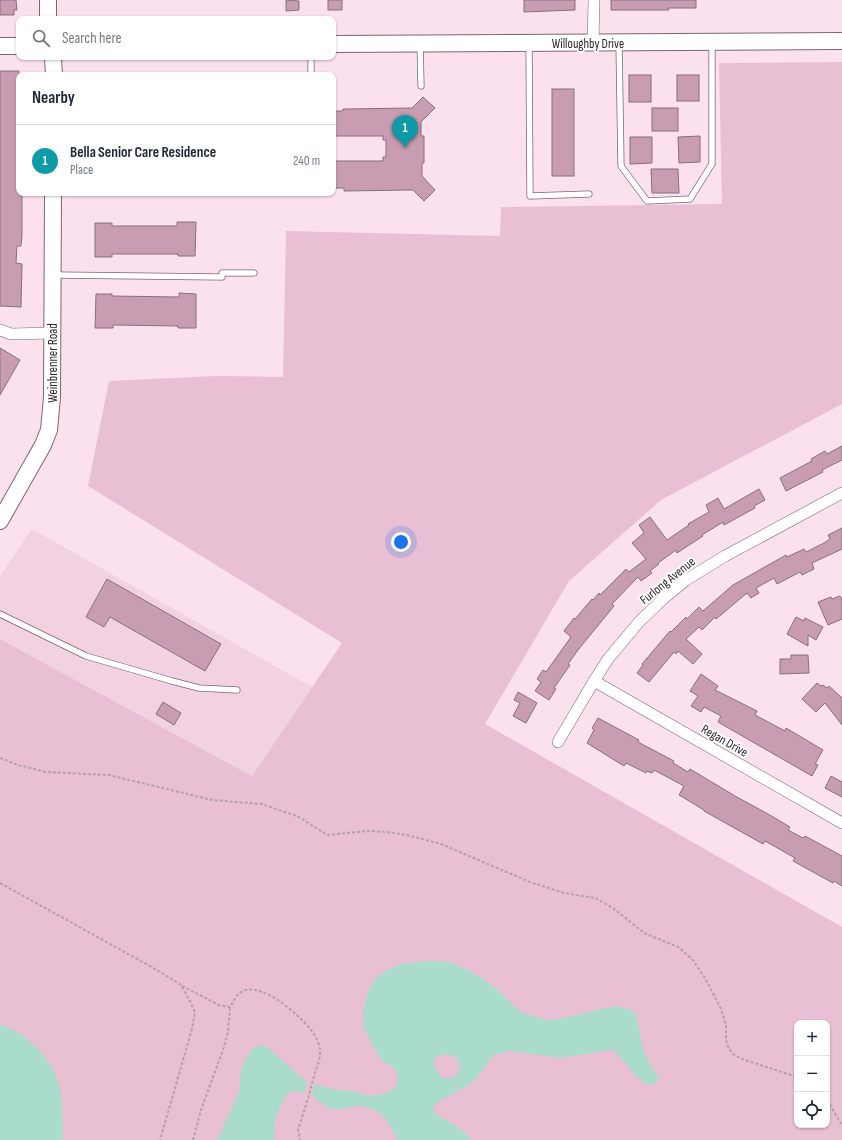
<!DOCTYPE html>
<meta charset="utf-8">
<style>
body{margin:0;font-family:"Sofia Sans Condensed",sans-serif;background:#f2f2f3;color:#1f2937}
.controls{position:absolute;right:12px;bottom:12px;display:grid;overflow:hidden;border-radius:8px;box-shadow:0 1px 3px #0004}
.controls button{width:36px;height:36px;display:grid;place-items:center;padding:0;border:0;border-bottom:1px solid #e0e1e3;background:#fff;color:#1f2937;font:20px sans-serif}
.you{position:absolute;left:401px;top:542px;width:14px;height:14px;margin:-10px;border:3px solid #fff;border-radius:50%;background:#1a73e8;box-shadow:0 0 0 6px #1a73e833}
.badge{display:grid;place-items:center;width:26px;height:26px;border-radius:50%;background:#179176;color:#fff;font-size:13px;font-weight:700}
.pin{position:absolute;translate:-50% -33px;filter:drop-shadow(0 1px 2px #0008)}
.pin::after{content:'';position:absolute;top:21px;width:14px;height:12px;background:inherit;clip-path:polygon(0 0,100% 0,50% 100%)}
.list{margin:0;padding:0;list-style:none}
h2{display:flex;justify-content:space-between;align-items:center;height:52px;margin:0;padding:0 16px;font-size:17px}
h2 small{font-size:13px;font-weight:400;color:#747a83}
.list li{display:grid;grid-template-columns:26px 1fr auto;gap:12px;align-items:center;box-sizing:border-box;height:72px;padding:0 16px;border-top:1px solid #e0e1e3}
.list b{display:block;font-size:15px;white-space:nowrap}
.list p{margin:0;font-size:13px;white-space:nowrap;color:#747a83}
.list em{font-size:13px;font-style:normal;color:#747a83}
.icon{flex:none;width:22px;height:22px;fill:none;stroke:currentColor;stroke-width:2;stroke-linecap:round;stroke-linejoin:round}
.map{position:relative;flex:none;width:842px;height:1140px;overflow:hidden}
.search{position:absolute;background:#fff;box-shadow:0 1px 3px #0004;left:16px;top:16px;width:320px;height:44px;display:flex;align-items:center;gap:10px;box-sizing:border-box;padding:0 14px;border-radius:8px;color:#747a83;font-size:15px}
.panel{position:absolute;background:#fff;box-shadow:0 1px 3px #0004;left:16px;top:72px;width:320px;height:124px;border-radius:8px}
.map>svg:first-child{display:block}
.built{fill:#f2d2e1}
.green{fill:#e9bfd3;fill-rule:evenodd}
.water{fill:#a9dccb}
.building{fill:#c89db2;stroke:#86707b}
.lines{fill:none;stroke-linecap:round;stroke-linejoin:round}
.lane-casing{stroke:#7c6671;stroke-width:7}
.street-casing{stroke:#7c6671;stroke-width:12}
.secondary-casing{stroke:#7c6671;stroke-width:18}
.path{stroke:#b4a0a9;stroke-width:2;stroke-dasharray:3 2;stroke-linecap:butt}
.lane{stroke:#fff;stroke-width:5.5}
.street{stroke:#fff;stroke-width:11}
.secondary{stroke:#fff;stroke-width:16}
.labels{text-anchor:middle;stroke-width:4;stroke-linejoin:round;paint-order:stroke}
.street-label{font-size:13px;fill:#30272b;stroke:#fff}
</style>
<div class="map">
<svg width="842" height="1140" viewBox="0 0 842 1140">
<rect width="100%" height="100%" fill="#fae1ed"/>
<path class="built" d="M 32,529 L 312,687 L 252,776 L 0,639 L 0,576 Z"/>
<path class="green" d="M 842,62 L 842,404 L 661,500 L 569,581 L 485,724 L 842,927 L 842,1140 L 0,1140 L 0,639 L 252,776 L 342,643 L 88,486 L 109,381 L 217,376 L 283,377 L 286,231 L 500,236 L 501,207 L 722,204 L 719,63 ZM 797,1023 L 827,1023 L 827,1125 L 797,1125 Z"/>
<g class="water">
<path d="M 426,961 L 449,962 L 470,971 L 492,985 L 522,1013 L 547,1020 L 560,1019 L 606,1008 L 618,1006 L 629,1009 L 636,1014 L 638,1022 L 642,1046 L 648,1061 L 659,1078 C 649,1098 628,1065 621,1058 C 619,1055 615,1052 612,1050 L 560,1058 L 510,1051 L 493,1055 C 483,1070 474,1085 457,1091 L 453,1077 C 463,1071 463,1058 450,1055 C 446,1053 441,1055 437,1056 L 433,1061 L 438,1073 L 443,1078 L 453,1078 L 456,1093 L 442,1099 L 434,1106 L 434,1113 C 444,1118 465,1131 471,1140 L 397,1140 C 389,1120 381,1107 357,1106 C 349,1106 341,1111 332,1109 C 324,1107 317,1100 312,1094 L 315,1084 L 336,1090 L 352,1091 L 370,1096 L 382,1094 L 392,1090 L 397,1084 C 399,1063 391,1070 381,1058 C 377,1053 373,1046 370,1040 C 361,1023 362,1022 365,1004 C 371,969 395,964 426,961 Z"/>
<path d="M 0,1024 C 7,1027 16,1030 22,1035 C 42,1050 59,1071 61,1096 C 63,1111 62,1125 63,1140 L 0,1140 Z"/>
<path d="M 260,1045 L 265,1045 L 298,1075 L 307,1082 L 305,1093 L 293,1091 L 287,1094 L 279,1109 L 275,1123 L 274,1140 L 217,1140 L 239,1092 L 241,1071 L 245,1060 L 252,1049 Z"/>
</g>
<g class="building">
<path d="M 0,0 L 16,0 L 17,10 L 14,10 L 14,15 L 0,15 Z"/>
<path d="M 286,0 L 299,1 L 299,10 L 286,11 Z"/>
<rect x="328" y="0" width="14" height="10"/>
<path d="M 524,0 L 575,0 L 575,10 L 524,12 Z"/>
<path d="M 611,0 L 696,0 L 696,8 L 668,8 L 669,10 L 611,10 Z"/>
<path d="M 0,71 L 19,71 L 19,193 L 22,193 L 22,235 L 21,246 L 17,246 L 16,263 L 22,264 L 21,307 L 0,306 Z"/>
<rect x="629" y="75" width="22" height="27"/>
<rect x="677" y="75" width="22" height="26"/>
<rect x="552" y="89" width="22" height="87"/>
<path d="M 423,97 L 435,108 L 421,122 L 421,136 L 424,136 L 424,163 L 422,163 L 422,176 L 435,190 L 424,201 L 413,190 L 344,191 L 344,188 L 333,188 L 333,161 L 383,161 L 383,157 L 386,157 L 386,140 L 383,140 L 383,136 L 333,136 L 333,111 L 343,111 L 343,109 L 412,108 Z"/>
<rect x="652" y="108" width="26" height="23"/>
<path d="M 700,136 L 700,162 L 679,163 L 678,137 Z"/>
<path d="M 630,137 L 652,137 L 652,163 L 630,164 Z"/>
<path d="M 651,169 L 678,169 L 679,193 L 652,193 Z"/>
<path d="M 177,222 L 196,222 L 195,256 L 178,256 L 178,254 L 112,254 L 112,257 L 95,257 L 95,223 L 112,223 L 112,226 L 177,226 Z"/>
<path d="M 179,293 L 196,294 L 196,328 L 178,328 L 178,326 L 113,325 L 113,328 L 95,328 L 96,294 L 112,294 L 112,296 L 179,297 Z"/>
<path d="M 0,348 L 20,360 L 0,395 Z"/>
<path d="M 842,446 L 842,460 L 822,470 L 823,472 L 786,491 L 780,478 L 812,461 L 811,459 L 825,451 L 827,454 Z"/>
<path d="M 759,489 L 765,500 L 754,506 L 755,508 L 724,525 L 723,522 L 702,535 L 703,536 L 677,553 L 676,550 L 658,563 L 659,564 L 650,571 L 652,573 L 641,581 L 638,577 L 612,604 L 614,606 L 578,650 L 568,664 L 570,665 L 554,688 L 556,689 L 549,700 L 535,691 L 541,682 L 537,679 L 543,670 L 546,672 L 571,637 L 564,631 L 574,618 L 575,619 L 592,599 L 593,600 L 599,593 L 600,595 L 626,569 L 629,572 L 646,559 L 632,543 L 644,533 L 639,525 L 650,517 L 667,540 L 689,525 L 688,524 L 709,512 L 706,505 L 718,498 L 724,509 Z"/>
<path d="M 842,528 L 842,549 L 812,563 L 814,569 L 802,575 L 800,572 L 777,584 L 774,578 L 756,588 L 759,593 L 751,598 L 747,593 L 716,619 L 715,617 L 702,630 L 699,627 L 686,639 L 702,654 L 693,664 L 678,651 L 676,654 L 674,652 L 649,682 L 637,673 L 643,665 L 642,664 L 670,631 L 671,632 L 686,617 L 687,619 L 699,607 L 703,611 L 733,585 L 786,555 L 787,557 L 804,549 L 806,552 L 824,543 L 830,539 L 828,535 Z"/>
<path d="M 107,579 L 221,644 L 205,671 L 110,617 L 104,627 L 86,617 Z"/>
<path d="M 840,596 L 842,600 L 842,619 L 828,625 L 818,602 L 831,597 L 832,599 Z"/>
<path d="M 796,617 L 804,621 L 805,618 L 823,627 L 816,640 L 808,635 L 808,646 L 787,634 Z"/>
<path d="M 791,655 L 808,655 L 809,673 L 780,674 L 780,659 L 791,659 Z"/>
<path d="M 701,674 L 718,686 L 715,690 L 757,711 L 755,715 L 785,731 L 786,728 L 823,750 L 815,764 L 818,765 L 812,776 L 718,722 L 721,716 L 704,707 L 701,712 L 691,706 L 698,696 L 690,691 Z"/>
<path d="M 817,683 L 821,686 L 823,685 L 827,688 L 829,686 L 842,698 L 842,725 L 825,703 L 816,712 L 802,699 Z"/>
<path d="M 518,692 L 537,703 L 526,723 L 513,716 L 520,703 L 514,700 Z"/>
<path d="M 163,702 L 181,713 L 174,725 L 156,714 Z"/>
<path d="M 598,718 L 639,740 L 638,742 L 674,761 L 673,763 L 688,772 L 690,769 L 735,796 L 768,814 L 790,827 L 788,830 L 803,838 L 805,836 L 842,856 L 842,886 L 834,881 L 833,883 L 793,861 L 795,858 L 765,841 L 763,844 L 704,811 L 704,810 L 679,795 L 684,786 L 654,770 L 652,773 L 647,771 L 646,773 L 626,763 L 624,766 L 587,743 L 594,730 L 592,728 Z"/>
<path d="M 831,776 L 842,782 L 842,797 L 825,788 Z"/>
</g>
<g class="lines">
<g class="lane-casing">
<g id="lane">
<path d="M 529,43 L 530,196 L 589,194"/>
<path d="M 619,43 L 621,166 L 647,201 L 690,199 L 712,164 L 712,44"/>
<path d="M 420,44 L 421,86"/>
<path d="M 311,57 L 311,75"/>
<path d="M 222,273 L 254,273"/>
<path d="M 55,275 L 222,277"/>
<path d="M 0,614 L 86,656 L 172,681 L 199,688 L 237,690"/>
</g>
</g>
<g class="street-casing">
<g id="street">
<path d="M 593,43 L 594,0"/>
<path d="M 0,330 L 11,334 L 52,333"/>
<path d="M 594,681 L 842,823"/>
<path d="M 558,742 L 594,681 L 608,659 L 639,622 L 664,598 L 686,580 L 725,556 L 842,493"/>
</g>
</g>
<g class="secondary-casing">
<g id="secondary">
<path d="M 48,19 L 48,0"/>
<path d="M 333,44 L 842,41"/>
<path d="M 0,46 L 19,46"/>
<path d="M 53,57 L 54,75"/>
<path d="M 0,521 L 43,445 L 49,430 L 52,397 L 53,193"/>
</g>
</g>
<g class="path">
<path d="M 0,758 L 18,765 L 46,772 L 109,775 L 212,800 L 262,804 L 299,817 L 327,835 L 368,831 L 387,832 L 407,835 L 441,844 L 530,882 L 564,893 L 595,898 L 613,908 L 644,933 L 678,947 L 692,959 L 705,978 L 721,1009 L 726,1025 L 726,1039 L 727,1045 L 733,1054 L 742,1059 L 797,1077"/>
<path d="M 0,883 L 157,970 L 181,985 L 190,1001 L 195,1012 L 192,1029 L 160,1140"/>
<path d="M 182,986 L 219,1005 L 230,1007 C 234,1001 236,994 243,991 C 263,981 308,1021 316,1038 C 318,1041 319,1046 320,1049 C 321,1060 316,1069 313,1079 C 309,1096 304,1112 298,1129 L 300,1140"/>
<path d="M 827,1100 L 842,1125"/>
<path d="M 193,1140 L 201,1110 L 224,1047 L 228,1032 L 230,1007"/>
</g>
<use href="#lane" class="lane"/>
<use href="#street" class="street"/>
<use href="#secondary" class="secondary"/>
</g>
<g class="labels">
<g class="street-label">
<text x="588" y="48">Willoughby Drive</text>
<text transform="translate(52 363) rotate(-90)" y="5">Weinbrenner Road</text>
<text transform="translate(667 580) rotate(-39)" y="5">Furlong Avenue</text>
<text transform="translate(725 740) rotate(30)" y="5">Regan Drive</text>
</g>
</g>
</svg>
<div class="controls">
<button>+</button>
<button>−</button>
<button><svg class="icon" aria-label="locate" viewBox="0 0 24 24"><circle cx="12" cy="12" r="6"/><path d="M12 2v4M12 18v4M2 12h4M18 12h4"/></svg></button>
</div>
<div class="you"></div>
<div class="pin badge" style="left:405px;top:148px;background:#0f9aa8">1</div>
<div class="search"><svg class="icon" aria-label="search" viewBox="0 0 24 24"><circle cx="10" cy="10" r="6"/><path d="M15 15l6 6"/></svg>Search here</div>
<section class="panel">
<h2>Nearby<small></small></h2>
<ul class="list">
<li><span class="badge" style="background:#0f9aa8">1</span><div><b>Bella Senior Care Residence</b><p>Place</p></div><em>240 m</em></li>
</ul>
</section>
</div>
